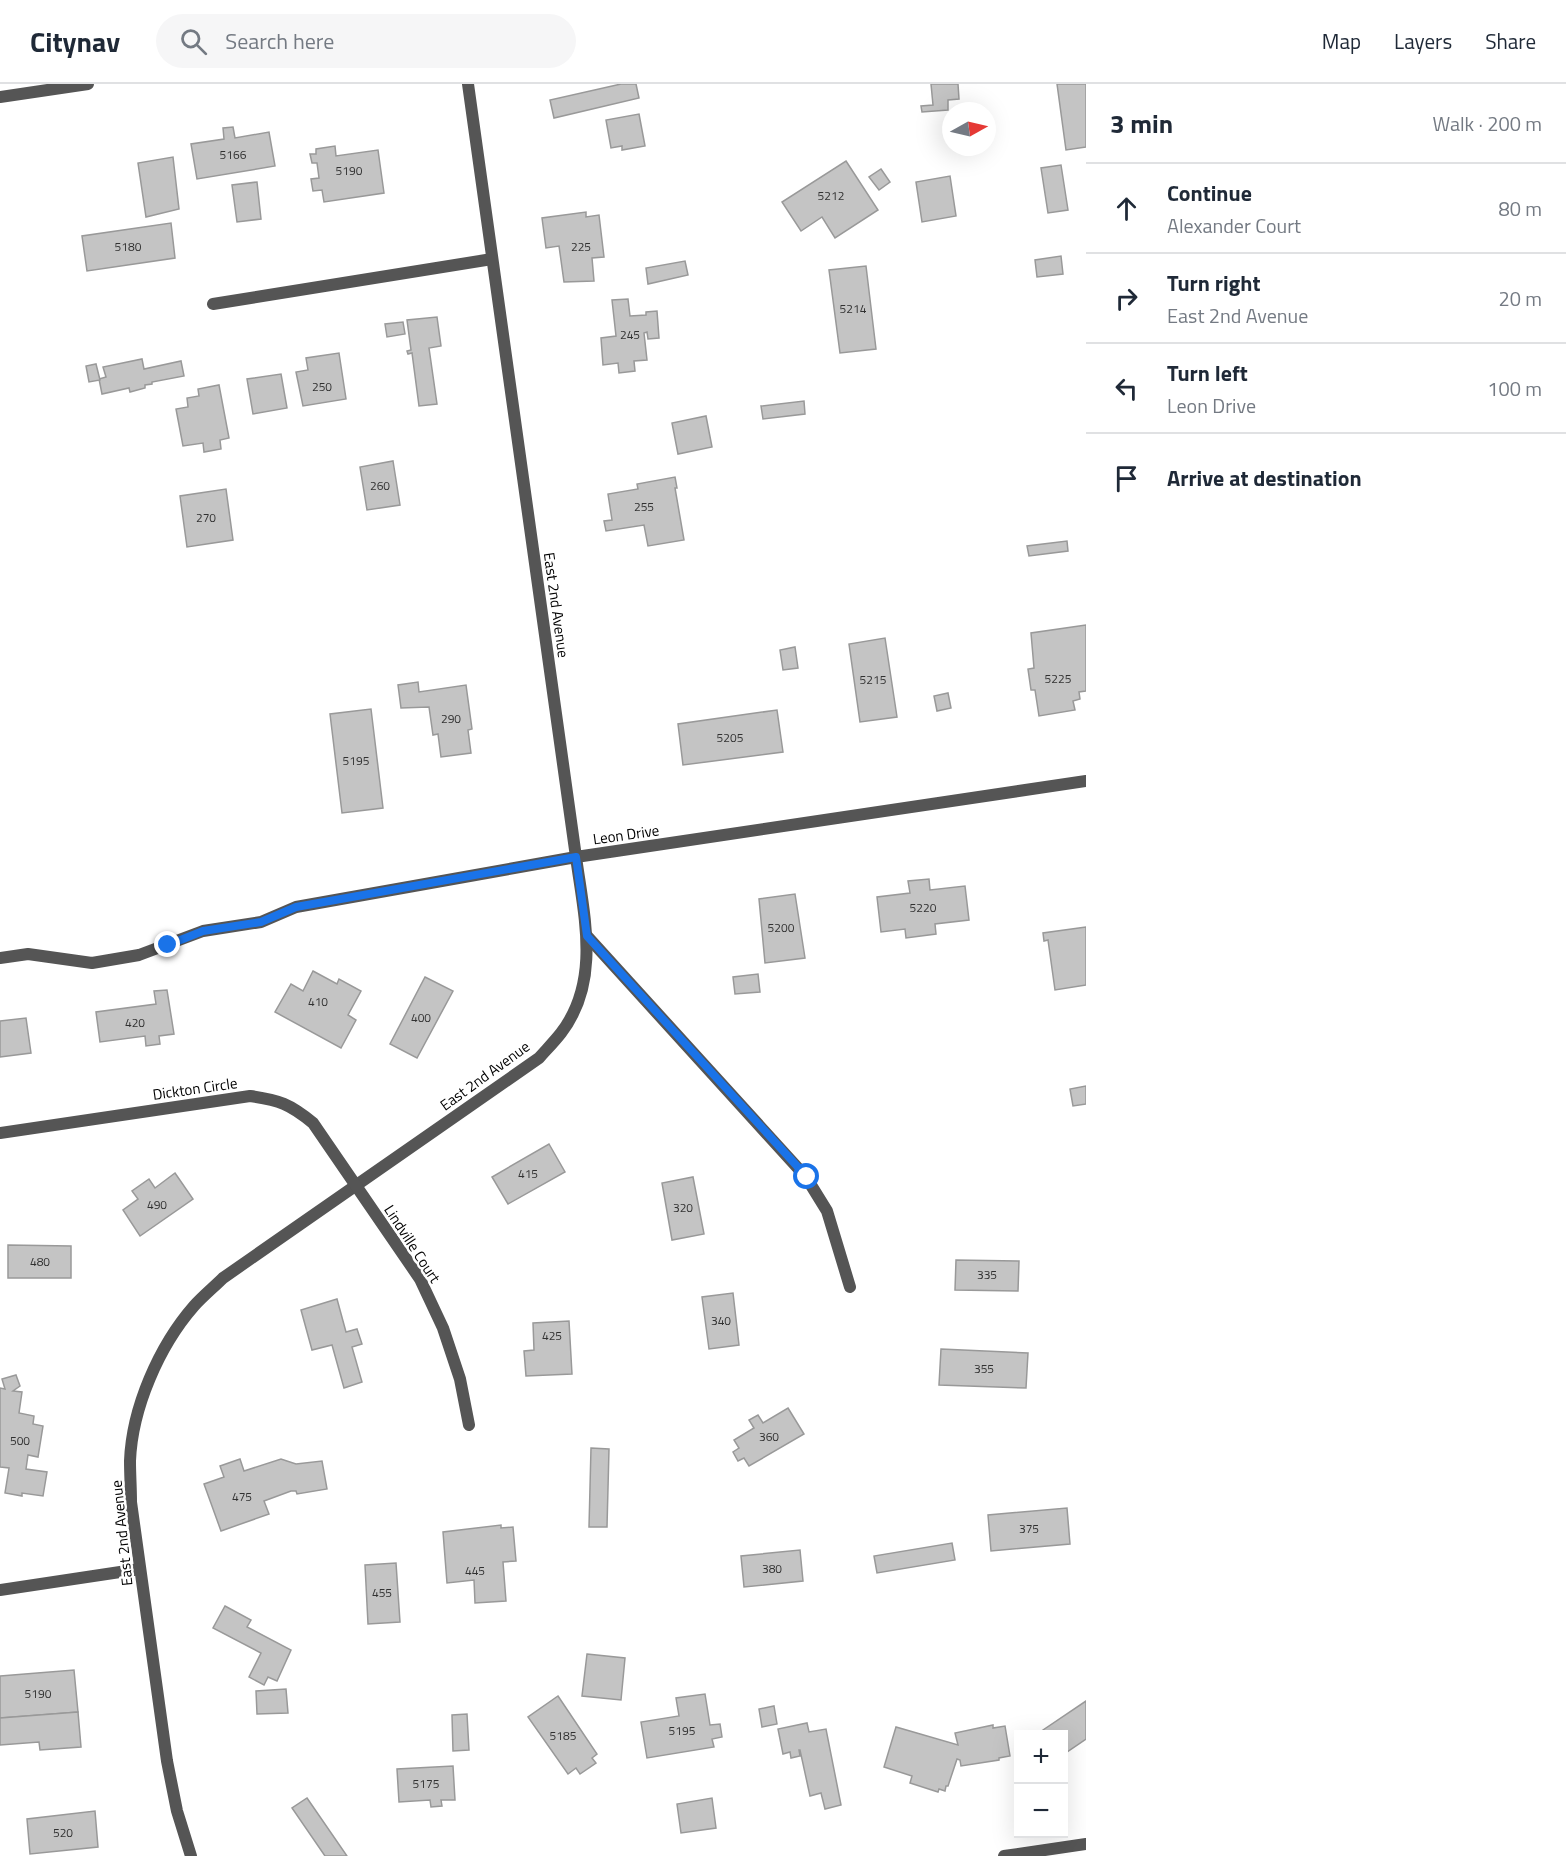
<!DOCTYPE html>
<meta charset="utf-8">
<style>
body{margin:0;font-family:"Titillium Web",sans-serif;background:#f6f6f7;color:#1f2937}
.controls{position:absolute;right:18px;bottom:18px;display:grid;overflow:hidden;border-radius:0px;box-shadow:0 6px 24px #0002}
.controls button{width:54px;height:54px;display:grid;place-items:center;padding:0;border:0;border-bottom:2px solid #e0e1e3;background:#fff;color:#1f2937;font:30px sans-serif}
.compass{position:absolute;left:942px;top:18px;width:54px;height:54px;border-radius:50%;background:#fff;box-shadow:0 6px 24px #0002;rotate:82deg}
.stop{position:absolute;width:18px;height:18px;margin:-14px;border:4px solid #1a73e8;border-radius:50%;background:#fff}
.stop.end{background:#1a73e8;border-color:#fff;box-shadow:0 2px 6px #0008}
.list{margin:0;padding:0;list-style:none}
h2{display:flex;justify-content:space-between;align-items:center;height:78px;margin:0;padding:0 24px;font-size:26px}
h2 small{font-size:20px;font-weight:400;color:#747a83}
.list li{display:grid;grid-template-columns:39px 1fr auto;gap:18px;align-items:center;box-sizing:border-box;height:90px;padding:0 24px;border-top:2px solid #e0e1e3}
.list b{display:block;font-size:22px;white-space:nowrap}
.list p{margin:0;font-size:20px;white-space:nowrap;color:#747a83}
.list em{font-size:20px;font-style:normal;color:#747a83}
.icon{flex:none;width:33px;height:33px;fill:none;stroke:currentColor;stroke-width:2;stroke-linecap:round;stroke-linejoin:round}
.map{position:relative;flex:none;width:1086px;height:1772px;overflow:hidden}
header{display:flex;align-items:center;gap:36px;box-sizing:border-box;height:84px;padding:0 30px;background:#fff;border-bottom:2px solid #e0e1e3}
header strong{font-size:28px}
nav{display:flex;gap:33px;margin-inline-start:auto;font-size:21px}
.search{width:420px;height:54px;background:#f6f6f7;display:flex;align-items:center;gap:15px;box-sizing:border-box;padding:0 21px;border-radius:33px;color:#747a83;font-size:22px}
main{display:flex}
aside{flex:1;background:#fff}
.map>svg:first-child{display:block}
.building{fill:#c4c4c4;stroke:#999;stroke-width:1.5}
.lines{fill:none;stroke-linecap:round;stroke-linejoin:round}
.service{stroke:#555;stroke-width:12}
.minor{stroke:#555;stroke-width:12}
.tertiary{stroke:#555;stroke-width:12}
.route{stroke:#1a73e8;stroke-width:8}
.labels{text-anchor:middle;stroke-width:5;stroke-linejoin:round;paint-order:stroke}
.number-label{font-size:12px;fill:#313131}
.street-label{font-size:15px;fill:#000;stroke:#fff}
</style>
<header>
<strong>Citynav</strong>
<div class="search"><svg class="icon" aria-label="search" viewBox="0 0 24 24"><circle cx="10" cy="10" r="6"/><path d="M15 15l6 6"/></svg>Search here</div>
<nav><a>Map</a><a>Layers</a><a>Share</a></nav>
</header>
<main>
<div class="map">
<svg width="1086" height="1772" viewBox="0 0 1086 1772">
<rect width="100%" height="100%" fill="#fff"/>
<g class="building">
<path d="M 621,0 L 636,0 L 639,14 L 554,34 L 550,16 Z"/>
<path d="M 931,0 L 958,0 L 959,15 L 948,16 L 948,26 L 922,28 L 921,22 L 933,21 Z"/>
<path d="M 1057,0 L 1086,0 L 1086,63 L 1066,66 Z"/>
<path d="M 639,30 L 645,62 L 622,66 L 622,62 L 611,64 L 606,36 Z"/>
<path d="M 233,43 L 235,54 L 269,48 L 275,82 L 197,95 L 191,60 L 224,55 L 223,44 Z"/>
<path d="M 335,62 L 336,72 L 378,66 L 384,109 L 324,118 L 322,106 L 313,107 L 311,95 L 319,94 L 317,79 L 312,79 L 310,70 L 316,70 L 316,65 Z"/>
<path d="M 173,73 L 179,125 L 146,133 L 138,79 Z"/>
<path d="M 846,77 L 878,126 L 835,154 L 822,133 L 801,147 L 782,118 Z"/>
<path d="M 1061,81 L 1068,126 L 1048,129 L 1041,84 Z"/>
<path d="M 881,85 L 890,98 L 879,106 L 869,93 Z"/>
<path d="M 950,92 L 956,132 L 922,138 L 916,98 Z"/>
<path d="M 257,98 L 261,135 L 237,138 L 232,101 Z"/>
<path d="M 586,128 L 586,133 L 599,131 L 604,173 L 592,174 L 594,197 L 564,198 L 559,162 L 546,164 L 542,134 Z"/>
<path d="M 171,139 L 175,174 L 87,187 L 82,152 Z"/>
<path d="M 1061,172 L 1063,190 L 1037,193 L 1035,176 Z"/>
<path d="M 685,177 L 688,191 L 648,200 L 646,184 Z"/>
<path d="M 866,182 L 876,265 L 840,269 L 829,186 Z"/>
<path d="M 628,215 L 630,232 L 646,231 L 646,228 L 657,227 L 659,254 L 648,255 L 647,248 L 644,249 L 647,276 L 634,277 L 635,287 L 619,289 L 618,279 L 603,281 L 601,254 L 616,252 L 612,216 Z"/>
<path d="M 437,233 L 441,262 L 429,264 L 437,320 L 419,322 L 412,269 L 408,270 L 407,267 L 411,266 L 407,236 Z"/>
<path d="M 403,238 L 405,250 L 387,253 L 385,240 Z"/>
<path d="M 339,269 L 346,315 L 303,322 L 296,288 L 308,286 L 306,274 Z"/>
<path d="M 142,275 L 144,285 L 181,277 L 184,292 L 152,298 L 152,300 L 145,301 L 145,304 L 130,308 L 129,304 L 102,310 L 99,295 L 106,293 L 103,283 Z"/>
<path d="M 96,280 L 100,296 L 89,298 L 86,282 Z"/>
<path d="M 281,290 L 287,324 L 253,330 L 247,295 Z"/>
<path d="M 219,301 L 229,354 L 220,356 L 221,365 L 204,368 L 203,359 L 183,362 L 176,325 L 188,323 L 187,314 L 199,312 L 198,305 Z"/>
<path d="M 804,317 L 805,330 L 763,335 L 761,322 Z"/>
<path d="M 706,332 L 712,363 L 678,370 L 672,339 Z"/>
<path d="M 393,377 L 400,421 L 367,426 L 360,383 Z"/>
<path d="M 675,393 L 677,404 L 675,404 L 684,456 L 648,462 L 644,441 L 606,447 L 604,437 L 612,436 L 608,410 L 638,405 L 637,400 Z"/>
<path d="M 226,405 L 233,456 L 187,463 L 180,412 Z"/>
<path d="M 1067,457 L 1068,467 L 1029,472 L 1027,462 Z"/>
<path d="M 1086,541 L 1086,607 L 1079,608 L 1080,615 L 1073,617 L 1075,626 L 1039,632 L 1035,606 L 1031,606 L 1028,585 L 1034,584 L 1031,549 Z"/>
<path d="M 885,554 L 897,633 L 860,638 L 849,560 Z"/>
<path d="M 795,563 L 798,584 L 783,586 L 780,566 Z"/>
<path d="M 418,598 L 419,608 L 466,601 L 472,645 L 468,646 L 471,669 L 441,673 L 438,650 L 433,651 L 429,623 L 401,624 L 398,601 Z"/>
<path d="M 948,609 L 951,624 L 937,627 L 934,612 Z"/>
<path d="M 371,625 L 383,724 L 342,729 L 330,630 Z"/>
<path d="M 777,626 L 783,668 L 683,681 L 678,640 Z"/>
<path d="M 929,795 L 930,806 L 965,802 L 969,836 L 935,840 L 936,850 L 906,854 L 905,845 L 881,848 L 877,813 L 910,809 L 908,797 Z"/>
<path d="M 795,810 L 805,874 L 765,879 L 759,815 Z"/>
<path d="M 1086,843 L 1086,901 L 1055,906 L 1048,856 L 1044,857 L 1043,849 Z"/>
<path d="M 313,887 L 337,900 L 339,895 L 361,907 L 348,931 L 356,936 L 341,964 L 275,928 L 291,900 L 303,907 Z"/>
<path d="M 758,890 L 760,908 L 735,910 L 733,893 Z"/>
<path d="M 425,893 L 453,907 L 417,974 L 390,960 Z"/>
<path d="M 167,906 L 174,950 L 159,952 L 160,960 L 146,962 L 145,952 L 100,958 L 96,928 L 156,920 L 154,907 Z"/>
<path d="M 26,934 L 31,969 L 0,973 L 0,937 Z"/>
<path d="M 1086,1002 L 1086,1020 L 1073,1022 L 1070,1005 Z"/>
<path d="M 549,1060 L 565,1088 L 508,1120 L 492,1093 Z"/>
<path d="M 175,1089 L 193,1115 L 140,1152 L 123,1126 L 138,1115 L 132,1107 L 149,1095 L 155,1104 Z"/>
<path d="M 693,1093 L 704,1150 L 672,1156 L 662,1099 Z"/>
<path d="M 8,1161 L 71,1162 L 71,1194 L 8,1194 Z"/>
<path d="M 956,1176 L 1019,1177 L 1018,1207 L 955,1206 Z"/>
<path d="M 733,1209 L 739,1261 L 709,1265 L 702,1213 Z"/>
<path d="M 337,1215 L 346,1248 L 357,1245 L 362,1260 L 352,1263 L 362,1298 L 344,1304 L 332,1261 L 312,1266 L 301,1226 Z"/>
<path d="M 569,1237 L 572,1290 L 526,1292 L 524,1267 L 534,1266 L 533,1239 Z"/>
<path d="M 941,1265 L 1028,1269 L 1026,1304 L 939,1301 Z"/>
<path d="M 16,1291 L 20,1302 L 13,1307 L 22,1308 L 19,1329 L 34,1332 L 33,1340 L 43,1342 L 38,1373 L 28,1371 L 26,1385 L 47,1388 L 43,1412 L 22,1409 L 22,1412 L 5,1409 L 9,1384 L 0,1383 L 0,1304 L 5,1305 L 2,1295 Z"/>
<path d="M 788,1324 L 804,1350 L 749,1382 L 744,1374 L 738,1377 L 733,1368 L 739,1364 L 734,1356 L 754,1344 L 749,1336 L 758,1331 L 763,1339 Z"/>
<path d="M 591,1364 L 609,1365 L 607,1443 L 589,1443 Z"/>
<path d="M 240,1375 L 244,1387 L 281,1375 L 296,1380 L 322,1377 L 327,1405 L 297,1410 L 296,1407 L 291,1407 L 264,1417 L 269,1430 L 221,1447 L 204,1400 L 224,1393 L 220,1382 Z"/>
<path d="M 1067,1424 L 1070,1460 L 991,1467 L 988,1431 Z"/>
<path d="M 501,1441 L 501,1444 L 513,1443 L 516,1477 L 503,1478 L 506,1517 L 475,1519 L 474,1496 L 447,1499 L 443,1448 Z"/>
<path d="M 952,1459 L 955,1476 L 877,1489 L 874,1472 Z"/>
<path d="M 800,1466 L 803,1497 L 744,1503 L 741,1472 Z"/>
<path d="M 396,1479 L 400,1538 L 368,1540 L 365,1481 Z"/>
<path d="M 225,1522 L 251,1536 L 247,1543 L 291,1566 L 277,1597 L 268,1593 L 264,1601 L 249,1593 L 261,1569 L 213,1544 Z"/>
<path d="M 587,1570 L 625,1574 L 621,1616 L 582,1612 Z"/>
<path d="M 74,1586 L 78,1628 L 0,1634 L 0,1592 Z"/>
<path d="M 286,1605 L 288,1629 L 257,1630 L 256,1607 Z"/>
<path d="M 705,1610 L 710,1641 L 720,1640 L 722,1653 L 712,1655 L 714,1663 L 647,1674 L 641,1638 L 679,1632 L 676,1614 Z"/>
<path d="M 558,1612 L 597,1670 L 592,1674 L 596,1679 L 580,1690 L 576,1684 L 568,1690 L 528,1633 Z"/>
<path d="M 1086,1617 L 1086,1655 L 1064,1670 L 1064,1650 L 1042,1650 L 1040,1648 Z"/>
<path d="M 774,1622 L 777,1640 L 762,1643 L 759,1625 Z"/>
<path d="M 78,1628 L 81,1663 L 40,1666 L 39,1658 L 0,1661 L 0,1634 Z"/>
<path d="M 467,1630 L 469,1666 L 453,1667 L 452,1631 Z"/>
<path d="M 807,1639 L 809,1648 L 826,1645 L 841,1721 L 825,1725 L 821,1709 L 810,1712 L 800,1666 L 799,1666 L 800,1672 L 791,1674 L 790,1668 L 783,1670 L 778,1645 Z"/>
<path d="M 993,1641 L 993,1644 L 1005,1642 L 1010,1672 L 999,1674 L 999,1676 L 961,1682 L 960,1676 L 957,1675 L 948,1702 L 946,1702 L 945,1707 L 939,1705 L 938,1708 L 910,1699 L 912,1692 L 884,1683 L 896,1643 L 958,1661 L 955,1649 Z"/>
<path d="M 453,1682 L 455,1716 L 441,1716 L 442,1722 L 431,1723 L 430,1716 L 399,1718 L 397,1685 Z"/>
<path d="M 307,1714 L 347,1772 L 325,1772 L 292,1724 Z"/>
<path d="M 712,1714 L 716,1744 L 681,1749 L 677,1720 Z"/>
<path d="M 95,1727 L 98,1763 L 30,1770 L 27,1735 Z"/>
</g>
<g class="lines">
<path class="service" d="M 213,220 L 492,175"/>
<g class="minor">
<path d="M 0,13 L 88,0"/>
<path d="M 587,852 L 806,1093 L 827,1127 L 850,1203"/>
<path d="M 0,874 L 28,870 L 92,879 L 139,871 L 203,847 L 261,838 L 296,823 L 576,773 C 584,832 601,897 561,949 C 554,958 546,966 539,974 L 223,1194 C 214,1203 203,1212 194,1222 C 159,1262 132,1324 130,1377 C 130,1391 131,1404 131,1418 L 167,1677 L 177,1727 L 191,1772"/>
<path d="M 0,1049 L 250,1012 C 279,1016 290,1020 313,1039 L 420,1195 L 443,1244 L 460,1295 L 469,1341"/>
<path d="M 0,1506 L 140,1485"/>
<path d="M 1004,1772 L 1086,1760"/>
</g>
<path class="tertiary" d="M 468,0 L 576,773 L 1086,697"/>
</g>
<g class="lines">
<path class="route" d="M 168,861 L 203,847 L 261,838 L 296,823 L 576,773 L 587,852 L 807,1093"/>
</g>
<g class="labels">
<g class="number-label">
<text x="233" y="75">5166</text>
<text x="349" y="91">5190</text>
<text x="831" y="116">5212</text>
<text x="128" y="167">5180</text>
<text x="581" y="167">225</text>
<text x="853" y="229">5214</text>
<text x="630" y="255">245</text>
<text x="322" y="307">250</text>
<text x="380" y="406">260</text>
<text x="644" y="427">255</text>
<text x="206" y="438">270</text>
<text x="1058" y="599">5225</text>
<text x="873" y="600">5215</text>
<text x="451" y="639">290</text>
<text x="730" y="658">5205</text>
<text x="356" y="681">5195</text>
<text x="923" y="828">5220</text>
<text x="781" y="848">5200</text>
<text x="318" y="922">410</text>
<text x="421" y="938">400</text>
<text x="135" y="943">420</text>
<text x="528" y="1094">415</text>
<text x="157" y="1125">490</text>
<text x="683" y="1128">320</text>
<text x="40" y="1182">480</text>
<text x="987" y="1195">335</text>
<text x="721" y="1241">340</text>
<text x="552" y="1256">425</text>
<text x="984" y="1289">355</text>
<text x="769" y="1357">360</text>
<text x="20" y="1361">500</text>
<text x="242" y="1417">475</text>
<text x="1029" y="1449">375</text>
<text x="772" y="1489">380</text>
<text x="475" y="1491">445</text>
<text x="382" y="1513">455</text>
<text x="38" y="1614">5190</text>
<text x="682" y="1651">5195</text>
<text x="563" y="1656">5185</text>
<text x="426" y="1704">5175</text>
<text x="63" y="1753">520</text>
</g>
<g class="street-label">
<text transform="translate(556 521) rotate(82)" y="5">East 2nd Avenue</text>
<text transform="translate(626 751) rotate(-8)" y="5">Leon Drive</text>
<text transform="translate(485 992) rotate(-36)" y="5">East 2nd Avenue</text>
<text transform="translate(195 1005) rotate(-8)" y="5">Dickton Circle</text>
<text transform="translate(412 1160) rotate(57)" y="5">Lindville Court</text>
<text transform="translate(122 1449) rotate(-96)" y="5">East 2nd Avenue</text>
</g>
</g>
</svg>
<div class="controls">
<button>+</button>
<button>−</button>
</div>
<svg class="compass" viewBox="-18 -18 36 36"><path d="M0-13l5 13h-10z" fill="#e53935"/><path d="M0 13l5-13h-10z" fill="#747a83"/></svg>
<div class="stop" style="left:807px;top:1093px"></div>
<div class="stop end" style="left:168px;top:861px"></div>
</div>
<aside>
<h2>3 min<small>Walk · 200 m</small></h2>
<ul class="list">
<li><svg class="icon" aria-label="ahead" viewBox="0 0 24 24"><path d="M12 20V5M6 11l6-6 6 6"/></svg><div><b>Continue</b><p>Alexander Court</p></div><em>80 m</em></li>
<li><svg class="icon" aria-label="right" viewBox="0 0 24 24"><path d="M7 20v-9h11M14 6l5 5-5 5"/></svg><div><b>Turn right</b><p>East 2nd Avenue</p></div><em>20 m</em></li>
<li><svg class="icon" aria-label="left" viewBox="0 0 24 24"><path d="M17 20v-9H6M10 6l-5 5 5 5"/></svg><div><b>Turn left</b><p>Leon Drive</p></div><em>100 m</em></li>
<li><svg class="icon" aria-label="arrive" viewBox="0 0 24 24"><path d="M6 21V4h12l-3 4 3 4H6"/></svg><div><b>Arrive at destination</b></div></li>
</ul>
</aside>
</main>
